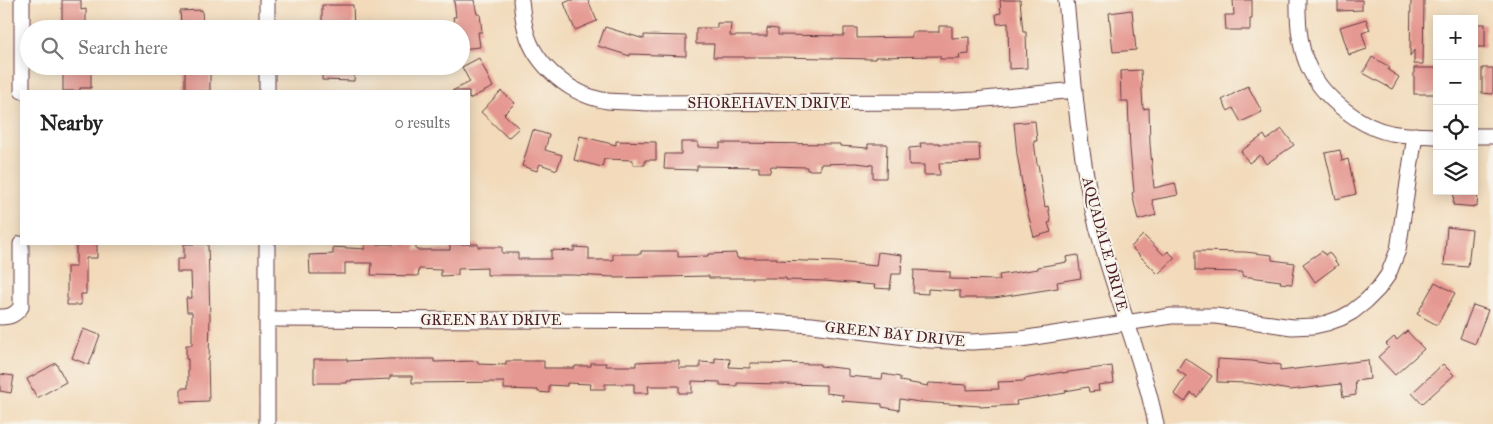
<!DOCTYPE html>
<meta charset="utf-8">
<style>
body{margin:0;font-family:"IM FELL Great Primer",serif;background:#f6f6f6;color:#222}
.controls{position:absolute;right:15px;top:15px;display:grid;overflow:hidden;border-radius:0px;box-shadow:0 2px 12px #0003}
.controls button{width:45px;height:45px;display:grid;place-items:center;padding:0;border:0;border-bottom:1px solid #e0e0e0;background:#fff;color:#222;font:25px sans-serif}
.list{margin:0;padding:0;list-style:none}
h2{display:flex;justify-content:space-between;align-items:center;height:65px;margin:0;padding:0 20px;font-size:21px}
h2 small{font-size:16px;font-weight:400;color:#767676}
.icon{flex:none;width:28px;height:28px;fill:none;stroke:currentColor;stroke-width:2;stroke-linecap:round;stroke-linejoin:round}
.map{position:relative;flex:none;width:1493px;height:424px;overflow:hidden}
.search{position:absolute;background:#fff;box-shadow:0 2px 12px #0003;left:20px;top:20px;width:450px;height:55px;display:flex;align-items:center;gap:12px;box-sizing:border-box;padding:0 18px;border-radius:28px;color:#767676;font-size:19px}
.panel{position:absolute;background:#fff;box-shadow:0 2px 12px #0003;left:20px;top:90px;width:450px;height:155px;border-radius:0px}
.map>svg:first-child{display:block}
.building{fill:#e59891}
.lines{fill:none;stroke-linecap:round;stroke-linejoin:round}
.minor-casing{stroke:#633b40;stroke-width:17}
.minor{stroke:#fff;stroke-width:15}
.labels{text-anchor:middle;stroke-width:4.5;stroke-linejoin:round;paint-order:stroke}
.street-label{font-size:15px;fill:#4a1f2b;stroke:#f7f3e8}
</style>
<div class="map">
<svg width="1493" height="424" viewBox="0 0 1493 424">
<rect width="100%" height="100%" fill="#f7f3e8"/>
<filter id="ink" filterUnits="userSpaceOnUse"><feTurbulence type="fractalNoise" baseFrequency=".02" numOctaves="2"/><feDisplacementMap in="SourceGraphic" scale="10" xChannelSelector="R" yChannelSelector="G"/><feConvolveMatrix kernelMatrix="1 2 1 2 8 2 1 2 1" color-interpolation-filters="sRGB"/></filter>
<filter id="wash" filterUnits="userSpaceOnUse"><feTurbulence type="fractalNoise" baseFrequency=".0096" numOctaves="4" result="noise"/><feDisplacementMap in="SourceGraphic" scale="20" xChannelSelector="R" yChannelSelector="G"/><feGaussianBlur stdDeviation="1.12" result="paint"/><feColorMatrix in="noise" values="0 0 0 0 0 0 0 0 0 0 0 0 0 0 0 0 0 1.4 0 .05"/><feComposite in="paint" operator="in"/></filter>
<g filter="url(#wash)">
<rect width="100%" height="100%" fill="#f2daba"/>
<g id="blocks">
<g class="building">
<path d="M 62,0 L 81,0 L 81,10 L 86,9 L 86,29 L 62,29 Z"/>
<path d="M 454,0 L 474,0 L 477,14 L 480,14 L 482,32 L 478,32 L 480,47 L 461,49 L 461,29 L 455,29 L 453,17 L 456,17 Z"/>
<path d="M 571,0 L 588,0 L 597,21 L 575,30 L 564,3 Z"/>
<path d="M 1000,0 L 1020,0 L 1023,32 L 1026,32 L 1027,68 L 1009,69 L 1008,23 L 997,24 L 996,14 L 1001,13 Z"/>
<path d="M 1233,0 L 1252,0 L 1252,19 L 1250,19 L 1250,30 L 1226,30 L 1225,15 L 1234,15 Z"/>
<path d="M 1338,0 L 1362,0 L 1362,10 L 1338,11 Z"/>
<path d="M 1411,0 L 1424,0 L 1423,64 L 1414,64 L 1414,50 L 1410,56 Z"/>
<path d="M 322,5 L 353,5 L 354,29 L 338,29 L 338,26 L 322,25 Z"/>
<path d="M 202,10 L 203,29 L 185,29 L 185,23 L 181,23 L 180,11 Z"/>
<path d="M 1132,10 L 1136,50 L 1113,52 L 1109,13 Z"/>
<path d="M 1366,19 L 1370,30 L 1362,33 L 1367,49 L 1349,55 L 1340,27 Z"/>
<path d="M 717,23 L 731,23 L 730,36 L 767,36 L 767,28 L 778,29 L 778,35 L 844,36 L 844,28 L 857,28 L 857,38 L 912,37 L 912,32 L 939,32 L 939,26 L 952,26 L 952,38 L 969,37 L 969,54 L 959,55 L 960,59 L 940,59 L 940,56 L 875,57 L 875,59 L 778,57 L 713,57 L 714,44 L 696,44 L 696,28 L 717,28 Z"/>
<rect x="1474" y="24" width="11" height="23"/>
<path d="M 605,27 L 644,39 L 644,35 L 686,36 L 686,56 L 630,54 L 630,56 L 598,46 Z"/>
<path d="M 1372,57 L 1390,67 L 1388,70 L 1399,77 L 1392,89 L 1363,73 Z"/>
<path d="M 479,58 L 493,87 L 469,99 L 469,91 L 452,91 L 470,82 L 462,67 Z"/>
<path d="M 63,66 L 83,66 L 83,69 L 91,69 L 91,88 L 80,88 L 80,91 L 63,91 Z"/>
<rect x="185" y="66" width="25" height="25"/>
<path d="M 322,66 L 348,66 L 348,68 L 355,68 L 354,81 L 322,80 Z"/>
<rect x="1414" y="68" width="23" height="26"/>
<path d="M 1482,68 L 1493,68 L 1493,94 L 1482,93 Z"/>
<path d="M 1141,70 L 1143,109 L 1149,108 L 1150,144 L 1154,188 L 1175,183 L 1178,195 L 1152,200 L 1156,215 L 1138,220 L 1132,193 L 1134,192 L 1130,149 L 1128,101 L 1121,101 L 1120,71 Z"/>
<path d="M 1248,86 L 1262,112 L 1241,122 L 1233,108 L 1228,111 L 1222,100 Z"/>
<path d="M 501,91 L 515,103 L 504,114 L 519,128 L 508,138 L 481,112 Z"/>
<path d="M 1035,121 L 1037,141 L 1034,141 L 1037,164 L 1038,164 L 1045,207 L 1048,206 L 1051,222 L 1048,223 L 1051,232 L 1034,237 L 1026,206 L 1017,154 L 1014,123 Z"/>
<path d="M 1282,129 L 1294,145 L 1266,164 L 1260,155 L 1249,163 L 1241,151 L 1264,135 L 1267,140 Z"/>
<path d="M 533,130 L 549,135 L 545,150 L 562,155 L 557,170 L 540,164 L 537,171 L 522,166 Z"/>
<path d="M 580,136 L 616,145 L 616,141 L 656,142 L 656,160 L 645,160 L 645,165 L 633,165 L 633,160 L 604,159 L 602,167 L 574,160 Z"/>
<path d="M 681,142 L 698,142 L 698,147 L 720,148 L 720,143 L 840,144 L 840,146 L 868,148 L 868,144 L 887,144 L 886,178 L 873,178 L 873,165 L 856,163 L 820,164 L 820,170 L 807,170 L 807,167 L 771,166 L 770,172 L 759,172 L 759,167 L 697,166 L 697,170 L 664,169 L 665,154 L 681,154 Z"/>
<path d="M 920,143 L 939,143 L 939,144 L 979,144 L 980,162 L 939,163 L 940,175 L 924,175 L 924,165 L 909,165 L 909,148 L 921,147 Z"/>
<path d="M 1340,150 L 1342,161 L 1348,159 L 1356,194 L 1336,199 L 1325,153 Z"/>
<path d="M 1454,191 L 1478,191 L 1477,207 L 1453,205 Z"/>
<path d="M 1447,227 L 1472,230 L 1468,267 L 1444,265 Z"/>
<path d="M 1143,235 L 1164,255 L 1168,251 L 1175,258 L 1158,274 L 1131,247 Z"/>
<path d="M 76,244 L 97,244 L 97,258 L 86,258 L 86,294 L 81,294 L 81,305 L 67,305 L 67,267 L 76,267 Z"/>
<path d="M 184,244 L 208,244 L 210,316 L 209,359 L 208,359 L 209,401 L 181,402 L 181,388 L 188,388 L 188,359 L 186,359 L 186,345 L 192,345 L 192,312 L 187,312 L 186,298 L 192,298 L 191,272 L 177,272 L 177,259 L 184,259 Z"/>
<path d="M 365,244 L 416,244 L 416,250 L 450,250 L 450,244 L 478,244 L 478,247 L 502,247 L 502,253 L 518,253 L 518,259 L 551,259 L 551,250 L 574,251 L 574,247 L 589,248 L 589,260 L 613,260 L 613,254 L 641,254 L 641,251 L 678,251 L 678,257 L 708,256 L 708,254 L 736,253 L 737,258 L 777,258 L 777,260 L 836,262 L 876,266 L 878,252 L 902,255 L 901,274 L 892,274 L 890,289 L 874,288 L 875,285 L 824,281 L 786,280 L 786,278 L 709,278 L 709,276 L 614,278 L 614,277 L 573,275 L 487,275 L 487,268 L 458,269 L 458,275 L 441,276 L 441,270 L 419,269 L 418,276 L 371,275 L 372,263 L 345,263 L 345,274 L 310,274 L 309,255 L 333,254 L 333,247 L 365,249 Z"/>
<path d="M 1195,251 L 1245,252 L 1272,255 L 1272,260 L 1295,263 L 1292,284 L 1280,283 L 1281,281 L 1242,276 L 1243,272 L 1195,271 Z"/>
<path d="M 1322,251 L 1325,255 L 1329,252 L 1338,265 L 1315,282 L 1303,264 Z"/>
<path d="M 1078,255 L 1081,278 L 1057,282 L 1058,288 L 994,298 L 960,298 L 960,291 L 928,289 L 928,294 L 913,293 L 914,270 L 950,272 L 950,279 L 1000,280 L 999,275 L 1038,269 L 1038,267 L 1067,262 L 1066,257 Z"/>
<path d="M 1435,282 L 1455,293 L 1437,325 L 1417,314 Z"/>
<path d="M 1473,305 L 1488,310 L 1475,344 L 1460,338 Z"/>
<path d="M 83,329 L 100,335 L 89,365 L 72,358 Z"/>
<path d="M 1407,331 L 1424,349 L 1395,375 L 1378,357 L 1389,347 L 1386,344 L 1394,337 L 1397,340 Z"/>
<path d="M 715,358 L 730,359 L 729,367 L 750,368 L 750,363 L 820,364 L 820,366 L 848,369 L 848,376 L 882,379 L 883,374 L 900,377 L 900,381 L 928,386 L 929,383 L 967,385 L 967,390 L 999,389 L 998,382 L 1025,381 L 1024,379 L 1062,372 L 1062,373 L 1112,366 L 1114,383 L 1098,385 L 1099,391 L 1089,392 L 1088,387 L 1065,391 L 1066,393 L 1016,401 L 1017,405 L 980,407 L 980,406 L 919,402 L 900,399 L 899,410 L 882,407 L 882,404 L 842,401 L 843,395 L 826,393 L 826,385 L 737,383 L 737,386 L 720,385 L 720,382 L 692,381 L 692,393 L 679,393 L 679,386 L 648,386 L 649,393 L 634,393 L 634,384 L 605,384 L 605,389 L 590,389 L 591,384 L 567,383 L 567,386 L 549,385 L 549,393 L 538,392 L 538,390 L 504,389 L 504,382 L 412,383 L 412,376 L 390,376 L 390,379 L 347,381 L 347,383 L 314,383 L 314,359 L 347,359 L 347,361 L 389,359 L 434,359 L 434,362 L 478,361 L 478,364 L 506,365 L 506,361 L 544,361 L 544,368 L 575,368 L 575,366 L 591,366 L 591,363 L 606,363 L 606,366 L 636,366 L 636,362 L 660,361 L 679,361 L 679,368 L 700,368 L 700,362 L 715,363 Z"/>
<path d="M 1185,358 L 1212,376 L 1197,397 L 1191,393 L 1185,402 L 1174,394 L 1186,376 L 1177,370 Z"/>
<path d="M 1218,359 L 1252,361 L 1280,365 L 1280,371 L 1368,360 L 1370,379 L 1355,381 L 1356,395 L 1343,397 L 1341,384 L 1290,390 L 1249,383 L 1217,382 Z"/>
<path d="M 56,363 L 66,382 L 37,398 L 27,379 Z"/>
<path d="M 1443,364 L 1454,375 L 1422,404 L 1412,393 Z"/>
<path d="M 0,374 L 14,376 L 11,393 L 0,391 Z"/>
</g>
</g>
</g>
<g filter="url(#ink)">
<use href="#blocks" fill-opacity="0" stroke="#633b40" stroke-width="1"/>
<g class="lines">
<g class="minor-casing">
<g id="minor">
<path d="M 521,0 C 522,10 523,21 526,31 C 535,66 572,96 608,101 C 620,102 634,102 647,103 L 939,102 L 975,100 L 1075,90"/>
<path d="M 1066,0 C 1073,70 1077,141 1093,210 C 1109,282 1141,351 1156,424"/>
<path d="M 1298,0 C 1297,49 1306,81 1346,111 C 1359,121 1374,130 1391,133 C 1405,136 1422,135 1437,136"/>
<path d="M 267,29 L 267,0"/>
<path d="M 22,91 L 22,0"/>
<path d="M 267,91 L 267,66"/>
<path d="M 1474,136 L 1493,136"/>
<path d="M 267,244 L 267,424"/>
<path d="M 0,317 C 10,317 15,315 21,307 L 21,244"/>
<path d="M 267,319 L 750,321 L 812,325 L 929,340 L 972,342 L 1021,339 L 1171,316 L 1216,316 L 1292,327 L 1314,326 L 1327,323 L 1341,318 L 1352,312 L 1366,301 L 1378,289 L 1388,275 L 1398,250 L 1415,135"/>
</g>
</g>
<use href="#minor" class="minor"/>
</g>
</g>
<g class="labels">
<g class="street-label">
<text x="769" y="108">SHOREHAVEN DRIVE</text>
<text transform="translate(1105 244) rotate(75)" y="5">AQUADALE DRIVE</text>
<text x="491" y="325">GREEN BAY DRIVE</text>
<text transform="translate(895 334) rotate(6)" y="5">GREEN BAY DRIVE</text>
</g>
</g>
</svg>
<div class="controls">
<button>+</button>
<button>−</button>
<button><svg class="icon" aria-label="locate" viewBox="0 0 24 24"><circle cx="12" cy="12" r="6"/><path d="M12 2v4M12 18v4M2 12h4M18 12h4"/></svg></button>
<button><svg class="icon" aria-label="layers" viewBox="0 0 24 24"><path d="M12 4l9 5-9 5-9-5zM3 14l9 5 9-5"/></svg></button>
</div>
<div class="search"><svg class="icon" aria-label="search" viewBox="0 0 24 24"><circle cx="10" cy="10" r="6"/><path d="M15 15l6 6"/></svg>Search here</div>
<section class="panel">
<h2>Nearby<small>0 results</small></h2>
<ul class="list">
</ul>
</section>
</div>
